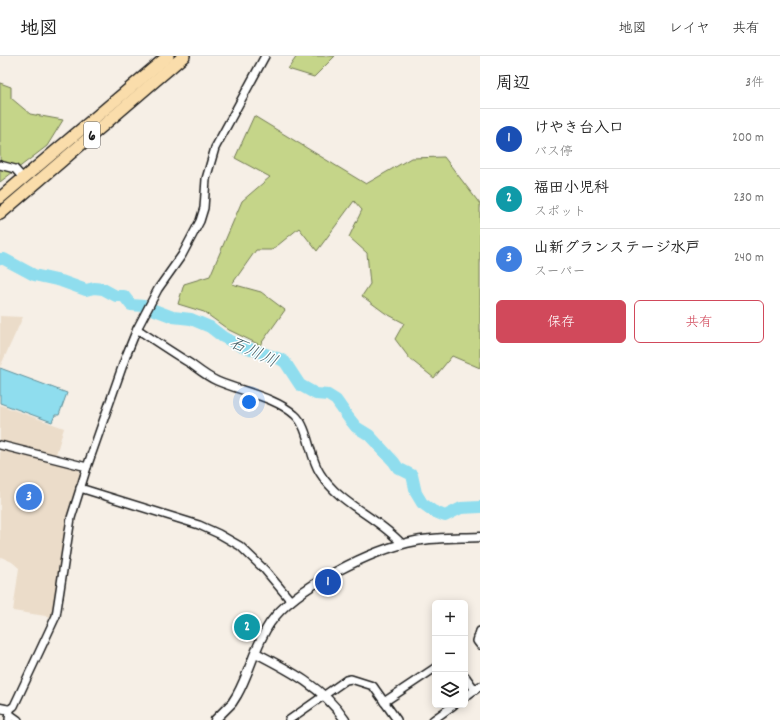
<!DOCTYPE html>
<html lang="ja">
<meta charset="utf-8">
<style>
body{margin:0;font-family:Dekko,"Klee One",sans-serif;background:#f2f2f2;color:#222}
.controls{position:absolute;right:12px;bottom:12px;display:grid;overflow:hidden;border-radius:6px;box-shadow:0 2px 10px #0003}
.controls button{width:36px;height:36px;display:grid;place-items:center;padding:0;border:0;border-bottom:1px solid #e0e0e0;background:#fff;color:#222;font:20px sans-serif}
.you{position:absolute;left:249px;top:346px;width:14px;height:14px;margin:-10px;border:3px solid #fff;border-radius:50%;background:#1a73e8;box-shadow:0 0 0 6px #1a73e833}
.badge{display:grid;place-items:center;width:26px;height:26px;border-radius:50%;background:#d1495b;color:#fff;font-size:13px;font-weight:700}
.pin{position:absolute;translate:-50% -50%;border:2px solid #fff;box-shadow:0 1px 4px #0006}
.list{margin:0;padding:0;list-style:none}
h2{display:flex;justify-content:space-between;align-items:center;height:52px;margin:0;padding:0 16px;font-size:17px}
h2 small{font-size:13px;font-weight:400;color:#767676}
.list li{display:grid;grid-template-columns:26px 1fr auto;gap:12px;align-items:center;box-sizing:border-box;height:60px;padding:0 16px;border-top:1px solid #e0e0e0}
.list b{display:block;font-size:15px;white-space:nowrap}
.list p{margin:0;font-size:13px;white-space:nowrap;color:#767676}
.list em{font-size:13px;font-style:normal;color:#767676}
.actions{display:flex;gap:8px;padding:12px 16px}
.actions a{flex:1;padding:9px 0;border:1px solid #d1495b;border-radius:6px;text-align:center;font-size:14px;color:#d1495b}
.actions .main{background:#d1495b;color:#fff}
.icon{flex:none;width:22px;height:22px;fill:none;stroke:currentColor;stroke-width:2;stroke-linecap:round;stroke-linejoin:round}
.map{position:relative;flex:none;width:480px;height:664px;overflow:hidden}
header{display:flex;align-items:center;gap:24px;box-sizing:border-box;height:56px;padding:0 20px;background:#fff;border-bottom:1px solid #e0e0e0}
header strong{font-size:19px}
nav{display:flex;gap:22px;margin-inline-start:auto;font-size:14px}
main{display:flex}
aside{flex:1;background:#fff}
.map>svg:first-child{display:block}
.built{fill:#ebdcc9}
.green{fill:#c5d589;stroke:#707852}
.water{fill:#8fddee;stroke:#61909a}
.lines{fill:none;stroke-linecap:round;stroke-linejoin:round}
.river{stroke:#8fddee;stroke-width:12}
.minor-casing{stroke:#1c1c1c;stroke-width:10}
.tertiary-casing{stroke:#1c1c1c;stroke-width:11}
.trunk-casing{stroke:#1c1c1c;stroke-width:14}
.minor{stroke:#fff;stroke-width:7}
.tertiary{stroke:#fff;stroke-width:8}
.trunk{stroke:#faddab;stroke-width:11}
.labels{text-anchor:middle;stroke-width:3;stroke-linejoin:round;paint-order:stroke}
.shield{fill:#fff;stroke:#606060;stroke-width:1}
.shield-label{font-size:15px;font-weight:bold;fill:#1c1c1c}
.water-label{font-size:17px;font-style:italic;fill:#446066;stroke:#fff}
</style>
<header>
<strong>地図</strong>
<nav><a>地図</a><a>レイヤ</a><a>共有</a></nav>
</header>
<main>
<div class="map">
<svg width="480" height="664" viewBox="0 0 480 664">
<rect width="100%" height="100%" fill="#f6efe6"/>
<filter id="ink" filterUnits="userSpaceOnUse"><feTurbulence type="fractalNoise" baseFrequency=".025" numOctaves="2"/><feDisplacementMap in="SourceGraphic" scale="8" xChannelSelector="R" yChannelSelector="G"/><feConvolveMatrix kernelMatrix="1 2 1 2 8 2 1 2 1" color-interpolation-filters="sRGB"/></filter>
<g filter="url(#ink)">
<g class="built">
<path d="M 0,260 L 23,261 L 0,311 Z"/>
<path d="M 0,349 L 64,372 L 54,405 L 77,410 L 81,419 L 67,464 L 52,561 L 13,555 L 19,512 L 12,506 L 1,501 L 0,503 Z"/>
</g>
<g class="green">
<path d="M 297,0 L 335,0 L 314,21 L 288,13 Z"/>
<path d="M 0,27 L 11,31 L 11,42 L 30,58 L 63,64 L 47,90 L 0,126 Z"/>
<path d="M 254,60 L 366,128 L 411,102 L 444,101 L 480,148 L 480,312 L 452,300 L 434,322 L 410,303 L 395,283 L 404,267 L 385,257 L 362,240 L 370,228 L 367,197 L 349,181 L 362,154 L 354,145 L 317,195 L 299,172 L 272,194 L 256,194 L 232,228 L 261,236 L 285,254 L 260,289 L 229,274 L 204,256 L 178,248 L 184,228 L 210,220 L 242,145 L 270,121 L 235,102 Z"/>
</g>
<path class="water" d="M 0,312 L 67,337 L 59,359 L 55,359 L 52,366 L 0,347 Z"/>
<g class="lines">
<path class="river" d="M 0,203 L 4,203 L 34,219 L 61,225 L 86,234 L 94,232 L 103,233 L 116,240 L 124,240 L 131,249 L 144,250 L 173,261 L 191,263 L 210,271 L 223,281 L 239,289 L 280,303 L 285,306 L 300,329 L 316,338 L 328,339 L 336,344 L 348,361 L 356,371 L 369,379 L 394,406 L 398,412 L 412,419 L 416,437 L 422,447 L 433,455 L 445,460 L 461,452 L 480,451"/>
<g class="minor-casing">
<g id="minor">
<path d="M 0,109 L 15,113 L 24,123"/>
<path d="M 137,273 C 155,285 173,297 191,308 C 199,314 208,321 217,325 C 240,335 275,341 295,359 C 309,371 309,401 320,417 C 339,448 378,461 402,488"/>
<path d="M 0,389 L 87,411"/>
<path d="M 80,432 L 199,469 L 219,478 L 240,490 L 265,514 L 291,545"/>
<path d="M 480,575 L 477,585 L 480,589"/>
<path d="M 465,620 L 475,634"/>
<path d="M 465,641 L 480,630"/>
<path d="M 384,646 L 435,612"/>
<path d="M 5,653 L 10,653 L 14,650 L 56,560 L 71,462 L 87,411 L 126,300 L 137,273 L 158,233 L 182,199 L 200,165 L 204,152 L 206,123 L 215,92 L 265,0"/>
<path d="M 11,659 L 18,664"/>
<path d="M 9,664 L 10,653"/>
<path d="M 289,664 L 346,624 L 351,623 L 373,630 L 397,664"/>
<path d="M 433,664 L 454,649"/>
</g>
</g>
<g class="tertiary-casing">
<g id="tertiary">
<path d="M 256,597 C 289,614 324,632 345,664"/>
<path d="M 0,652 L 5,653"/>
<path d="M 215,664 L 232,647 L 237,639 C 250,616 255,589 270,567 C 295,531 373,493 416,485 C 437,481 459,482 480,481"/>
</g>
</g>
<g class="trunk-casing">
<g id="trunk">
<path d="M 0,142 L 168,0"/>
<path d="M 0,158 L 184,0"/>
</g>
</g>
<use href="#minor" class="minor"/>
<use href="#tertiary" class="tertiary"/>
<use href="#trunk" class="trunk"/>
</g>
</g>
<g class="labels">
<rect class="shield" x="84" y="66" width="16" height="26" rx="3"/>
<g class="shield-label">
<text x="92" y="84">6</text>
</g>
<g class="water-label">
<text transform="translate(254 295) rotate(25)" y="6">石川川</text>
</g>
</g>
</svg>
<div class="controls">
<button>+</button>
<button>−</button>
<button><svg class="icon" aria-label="layers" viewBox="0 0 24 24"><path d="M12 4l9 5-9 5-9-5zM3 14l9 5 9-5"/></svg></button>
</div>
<div class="you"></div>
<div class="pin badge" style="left:328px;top:526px;background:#1a4fb4">1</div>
<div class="pin badge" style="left:247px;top:571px;background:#0f9aa8">2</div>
<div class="pin badge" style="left:29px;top:441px;background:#3f7fe0">3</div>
</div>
<aside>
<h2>周辺<small>3件</small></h2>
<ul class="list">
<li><span class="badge" style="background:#1a4fb4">1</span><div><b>けやき台入口</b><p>バス停</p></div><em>200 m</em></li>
<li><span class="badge" style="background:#0f9aa8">2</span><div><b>福田小児科</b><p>スポット</p></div><em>230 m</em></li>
<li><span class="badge" style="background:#3f7fe0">3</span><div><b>山新グランステージ水戸</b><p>スーパー</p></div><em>240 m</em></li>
</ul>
<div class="actions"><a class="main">保存</a><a>共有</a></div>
</aside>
</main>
